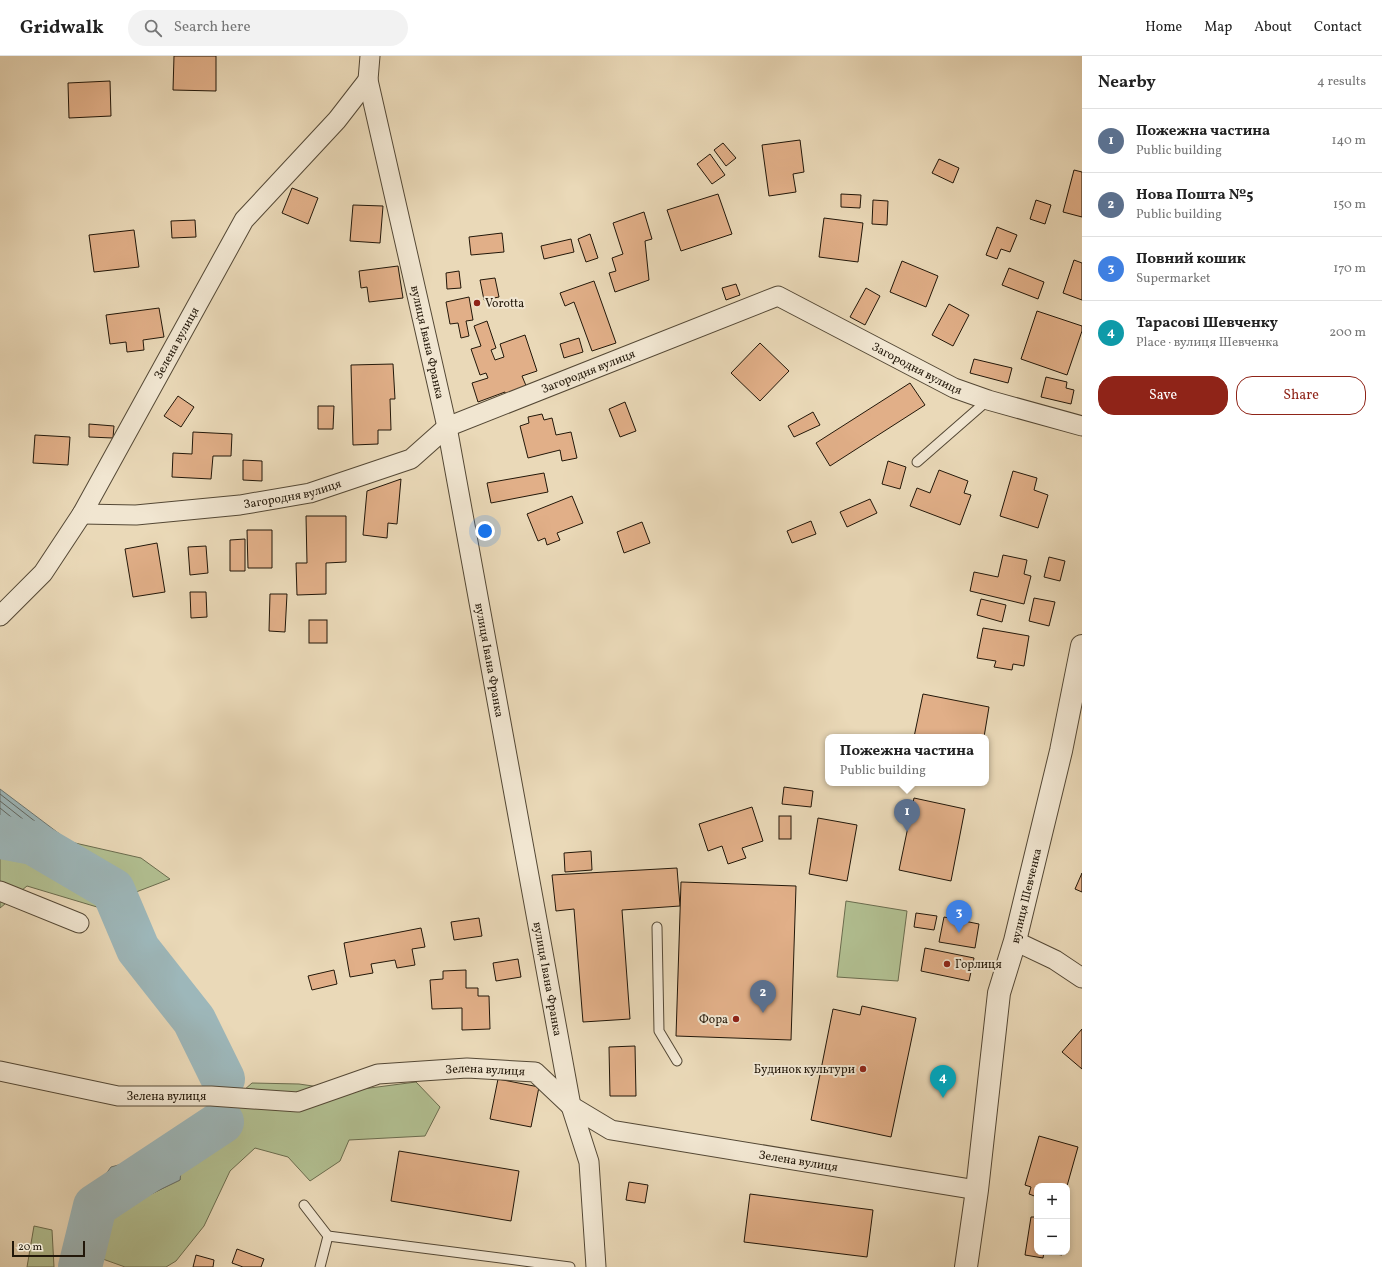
<!DOCTYPE html>
<meta charset="utf-8">
<style>
body{margin:0;font-family:Vollkorn,serif;background:#f2f2f2;color:#222}
.controls{position:absolute;right:12px;bottom:12px;display:grid;overflow:hidden;border-radius:8px;box-shadow:0 2px 6px #0003}
.controls button{width:36px;height:36px;display:grid;place-items:center;padding:0;border:0;border-bottom:1px solid #e0e0e0;background:#fff;color:#222;font:20px sans-serif}
.scale{position:absolute;left:12px;bottom:10px;width:73px;box-sizing:border-box;padding-left:4px;border:2px solid #221709;border-top:0;font-size:11px;line-height:14px;white-space:nowrap;color:#221709;-webkit-text-stroke:3px #f1e6d1;paint-order:stroke}
.you{position:absolute;left:485px;top:475px;width:14px;height:14px;margin:-10px;border:3px solid #fff;border-radius:50%;background:#1a73e8;box-shadow:0 0 0 6px #1a73e833}
.badge{display:grid;place-items:center;width:26px;height:26px;border-radius:50%;background:#8f2418;color:#fff;font-size:13px;font-weight:700}
.pin{position:absolute;translate:-50% -33px;filter:drop-shadow(0 1px 2px #0008)}
.pin::after{content:'';position:absolute;top:21px;width:14px;height:12px;background:inherit;clip-path:polygon(0 0,100% 0,50% 100%)}
.popup{position:absolute;left:825px;top:678px;width:164px;height:52px;box-sizing:border-box;display:grid;place-content:center;border-radius:8px;background:#fff;filter:drop-shadow(0 1px 3px #0005);font-size:13px;white-space:nowrap;color:#767676}
.popup b{font-size:15px;color:#222}
.popup::after{content:'';position:absolute;left:50%;top:100%;margin-left:-8px;border:8px solid transparent;border-top-color:#fff}
.list{margin:0;padding:0;list-style:none}
h2{display:flex;justify-content:space-between;align-items:center;height:52px;margin:0;padding:0 16px;font-size:17px}
h2 small{font-size:13px;font-weight:400;color:#767676}
.list li{display:grid;grid-template-columns:26px 1fr auto;gap:12px;align-items:center;box-sizing:border-box;height:64px;padding:0 16px;border-top:1px solid #e0e0e0}
.list b{display:block;font-size:15px;white-space:nowrap}
.list p{margin:0;font-size:13px;white-space:nowrap;color:#767676}
.list em{font-size:13px;font-style:normal;color:#767676}
.actions{display:flex;gap:8px;padding:12px 16px}
.actions a{flex:1;padding:9px 0;border:1px solid #8f2418;border-radius:16px;text-align:center;font-size:14px;color:#8f2418}
.actions .main{background:#8f2418;color:#fff}
.icon{flex:none;width:22px;height:22px;fill:none;stroke:currentColor;stroke-width:2;stroke-linecap:round;stroke-linejoin:round}
.map{position:relative;flex:none;width:1082px;height:1211px;overflow:hidden}
header{display:flex;align-items:center;gap:24px;box-sizing:border-box;height:56px;padding:0 20px;background:#fff;border-bottom:1px solid #e0e0e0}
header strong{font-size:19px}
nav{display:flex;gap:22px;margin-inline-start:auto;font-size:14px}
.search{width:280px;height:36px;background:#f2f2f2;display:flex;align-items:center;gap:10px;box-sizing:border-box;padding:0 14px;border-radius:22px;color:#767676;font-size:15px}
main{display:flex}
aside{flex:1;background:#fff}
.map>svg:first-child{display:block}
.green{fill:#b2c092;stroke:#6a6c4e}
.water{fill:#9db7ba;stroke:#6c7773}
.lines{fill:none;stroke-linecap:round;stroke-linejoin:round}
.shore{stroke:#606762;stroke-width:1}
.river{stroke:#9db7ba;stroke-width:44}
.building{fill:#e1af88;stroke:#221709}
.service-casing{stroke:#544835;stroke-width:11}
.minor-casing{stroke:#544835;stroke-width:21}
.tertiary-casing{stroke:#544835;stroke-width:24}
.service{stroke:#f1e6d1;stroke-width:9}
.minor{stroke:#f1e6d1;stroke-width:19}
.tertiary{stroke:#f1e6d1;stroke-width:22}
.poi-dot{fill:#8f2418;stroke:#f1e6d1;stroke-width:1.5}
.labels{text-anchor:middle;stroke-width:4;stroke-linejoin:round;paint-order:stroke}
.poi-label{font-size:12px;fill:#221709;stroke:#f1e6d1;text-anchor:start}
.street-label{font-size:12px;fill:#221709;stroke:#f1e6d1}
</style>
<header>
<strong>Gridwalk</strong>
<div class="search"><svg class="icon" aria-label="search" viewBox="0 0 24 24"><circle cx="10" cy="10" r="6"/><path d="M15 15l6 6"/></svg>Search here</div>
<nav><a>Home</a><a>Map</a><a>About</a><a>Contact</a></nav>
</header>
<main>
<div class="map">
<svg width="1082" height="1211" viewBox="0 0 1082 1211">
<rect width="100%" height="100%" fill="#ead9b8"/>
<filter id="stains"><feTurbulence type="fractalNoise" baseFrequency=".005" numOctaves="4"/><feColorMatrix values="0 0 0 0 .2 0 0 0 0 .09 0 0 0 0 .02 0 0 0 .5 -.17"/></filter>
<radialGradient id="worn" r=".72"><stop offset=".6" stop-color="#630" stop-opacity="0"/><stop offset="1" stop-color="#630" stop-opacity=".3"/></radialGradient>
<g class="green">
<path d="M 53,782 L 141,802 L 170,823 L 97,851 L 27,830 L 0,852 L 0,795 L 32,793 L 33,787 Z"/>
<path d="M 846,845 L 907,855 L 898,925 L 837,921 Z"/>
<path d="M 416,1026 L 440,1051 L 425,1080 L 349,1084 L 340,1105 L 310,1125 L 288,1101 L 255,1092 L 230,1115 L 204,1170 L 176,1205 L 166,1211 L 125,1211 L 100,1202 L 112,1157 L 180,1124 L 184,1091 L 198,1062 L 235,1042 L 252,1027 L 299,1028 L 347,1035 Z"/>
<path d="M 34,1170 L 52,1174 L 54,1211 L 27,1211 Z"/>
</g>
<g class="water">
<path d="M 0,733 L 61,779 L 33,787 L 32,793 L 0,795 Z"/>
<path d="M 184,1091 L 180,1124 L 112,1157 L 100,1202 L 96,1211 L 68,1211 L 70,1167 L 111,1111 Z"/>
</g>
<g class="lines">
<g class="shore">
<path d="M 0,738 L 50,777 L 32,783 L 28,789 L 0,791"/>
<path d="M 0,745 L 38,775 L 28,779 L 24,784 L 0,786"/>
<path d="M 0,752 L 26,773 L 21,778 L 0,780"/>
<path d="M 158,1114 L 160,1115 L 159,1118 L 113,1140 L 111,1139 L 120,1124 Z"/>
<path d="M 91,1164 L 94,1166 L 88,1188 L 86,1189 L 84,1188 L 85,1172 Z"/>
<path d="M 72,1211 L 74,1168 L 113,1115 L 178,1098 L 175,1122 L 109,1155 L 93,1211"/>
<path d="M 77,1211 L 79,1170 L 116,1119 L 172,1105 L 171,1119 L 106,1151 L 88,1211"/>
</g>
<g class="river">
<path d="M 0,781 L 33,787 L 113,834 L 138,893 L 194,964 L 223,1023"/>
<path d="M 80,1211 L 95,1150 L 222,1066"/>
</g>
</g>
<g class="building">
<path d="M 174,0 L 216,0 L 216,35 L 173,34 Z"/>
<path d="M 110,25 L 111,60 L 69,62 L 68,27 Z"/>
<path d="M 800,84 L 804,116 L 793,118 L 796,136 L 769,140 L 762,89 Z"/>
<path d="M 723,87 L 736,102 L 726,110 L 714,94 Z"/>
<path d="M 710,98 L 725,119 L 712,128 L 697,108 Z"/>
<path d="M 939,103 L 959,112 L 953,127 L 932,117 Z"/>
<path d="M 1074,114 L 1082,116 L 1082,161 L 1063,156 Z"/>
<path d="M 292,132 L 318,142 L 308,168 L 282,157 Z"/>
<path d="M 718,138 L 732,178 L 681,195 L 667,154 Z"/>
<path d="M 841,138 L 861,139 L 860,152 L 841,151 Z"/>
<path d="M 873,144 L 888,145 L 887,169 L 872,168 Z"/>
<path d="M 1036,144 L 1051,149 L 1045,168 L 1030,163 Z"/>
<path d="M 353,149 L 383,150 L 380,187 L 350,185 Z"/>
<path d="M 644,156 L 652,183 L 645,185 L 649,224 L 615,236 L 609,217 L 616,215 L 612,202 L 623,198 L 613,167 Z"/>
<path d="M 824,162 L 863,167 L 858,206 L 819,201 Z"/>
<path d="M 195,164 L 196,181 L 172,182 L 171,165 Z"/>
<path d="M 997,171 L 1017,179 L 1010,196 L 1001,193 L 997,203 L 986,199 Z"/>
<path d="M 134,174 L 139,211 L 94,216 L 89,179 Z"/>
<path d="M 502,177 L 504,196 L 471,199 L 469,181 Z"/>
<path d="M 590,178 L 598,202 L 586,206 L 578,183 Z"/>
<path d="M 571,183 L 574,196 L 544,203 L 541,190 Z"/>
<path d="M 1074,204 L 1082,207 L 1082,244 L 1063,237 Z"/>
<path d="M 902,205 L 938,220 L 926,251 L 890,236 Z"/>
<path d="M 398,210 L 403,242 L 369,246 L 367,231 L 361,232 L 359,215 Z"/>
<path d="M 1009,212 L 1044,226 L 1038,243 L 1002,229 Z"/>
<path d="M 459,215 L 461,232 L 447,233 L 446,217 Z"/>
<path d="M 495,222 L 499,241 L 484,244 L 480,224 Z"/>
<path d="M 594,225 L 616,287 L 592,295 L 574,246 L 565,250 L 560,237 Z"/>
<path d="M 736,228 L 740,239 L 726,244 L 722,232 Z"/>
<path d="M 866,232 L 880,240 L 865,269 L 850,261 Z"/>
<path d="M 469,241 L 473,264 L 466,265 L 469,280 L 461,282 L 458,267 L 450,268 L 446,246 Z"/>
<path d="M 949,248 L 969,259 L 953,290 L 932,279 Z"/>
<path d="M 159,252 L 164,281 L 143,284 L 144,294 L 127,296 L 126,286 L 110,288 L 106,259 Z"/>
<path d="M 1037,255 L 1082,270 L 1082,275 L 1067,319 L 1021,303 Z"/>
<path d="M 487,265 L 496,292 L 491,294 L 495,304 L 504,301 L 500,288 L 525,279 L 537,315 L 522,320 L 527,332 L 506,340 L 505,336 L 478,346 L 472,327 L 488,322 L 486,317 L 480,319 L 471,293 L 481,290 L 474,270 Z"/>
<path d="M 579,282 L 583,296 L 564,302 L 560,288 Z"/>
<path d="M 760,287 L 789,315 L 760,345 L 731,317 Z"/>
<path d="M 974,303 L 1012,312 L 1008,327 L 970,317 Z"/>
<path d="M 393,308 L 395,343 L 390,343 L 391,374 L 378,374 L 378,388 L 353,389 L 351,309 Z"/>
<path d="M 1046,321 L 1067,326 L 1066,332 L 1074,334 L 1071,348 L 1041,341 Z"/>
<path d="M 910,327 L 925,349 L 830,410 L 816,387 Z"/>
<path d="M 178,340 L 194,351 L 181,371 L 164,360 Z"/>
<path d="M 625,346 L 636,375 L 620,381 L 609,353 Z"/>
<path d="M 318,350 L 334,350 L 333,373 L 318,373 Z"/>
<path d="M 813,356 L 820,369 L 794,381 L 788,370 Z"/>
<path d="M 542,358 L 544,364 L 552,362 L 556,379 L 571,376 L 577,402 L 562,405 L 560,394 L 528,402 L 520,370 L 529,367 L 528,361 Z"/>
<path d="M 89,368 L 114,370 L 113,382 L 89,381 Z"/>
<path d="M 193,376 L 232,378 L 231,400 L 213,400 L 211,423 L 172,421 L 173,397 L 192,398 Z"/>
<path d="M 35,379 L 70,381 L 68,409 L 33,407 Z"/>
<path d="M 243,404 L 262,405 L 262,425 L 243,424 Z"/>
<path d="M 888,405 L 906,411 L 900,433 L 882,428 Z"/>
<path d="M 939,414 L 968,425 L 964,437 L 971,439 L 960,469 L 910,450 L 917,432 L 930,437 Z"/>
<path d="M 1013,415 L 1037,422 L 1034,434 L 1048,439 L 1038,472 L 1000,460 Z"/>
<path d="M 544,417 L 548,436 L 491,447 L 487,427 Z"/>
<path d="M 401,423 L 397,468 L 388,467 L 387,482 L 363,479 L 367,435 Z"/>
<path d="M 572,440 L 583,467 L 557,477 L 560,484 L 547,489 L 545,482 L 538,485 L 527,458 Z"/>
<path d="M 870,443 L 877,457 L 847,471 L 840,456 Z"/>
<path d="M 306,460 L 346,460 L 346,506 L 326,507 L 326,538 L 297,539 L 296,507 L 307,507 Z"/>
<path d="M 811,465 L 816,478 L 792,487 L 787,475 Z"/>
<path d="M 642,466 L 650,487 L 624,497 L 617,476 Z"/>
<path d="M 247,474 L 272,474 L 272,512 L 248,512 Z"/>
<path d="M 245,483 L 245,515 L 230,515 L 230,484 Z"/>
<path d="M 157,487 L 165,536 L 133,541 L 125,493 Z"/>
<path d="M 206,490 L 208,517 L 190,519 L 188,491 Z"/>
<path d="M 1003,499 L 1027,504 L 1024,518 L 1031,520 L 1024,548 L 970,535 L 974,516 L 998,521 Z"/>
<path d="M 1049,501 L 1065,505 L 1060,525 L 1044,521 Z"/>
<path d="M 190,536 L 206,536 L 207,561 L 191,562 Z"/>
<path d="M 270,538 L 287,538 L 285,576 L 269,575 Z"/>
<path d="M 1034,542 L 1055,546 L 1049,570 L 1029,565 Z"/>
<path d="M 981,543 L 1006,549 L 1002,566 L 977,559 Z"/>
<rect x="309" y="564" width="18" height="23"/>
<path d="M 983,572 L 1029,580 L 1024,610 L 1013,608 L 1012,614 L 994,611 L 996,605 L 977,602 Z"/>
<path d="M 923,638 L 989,651 L 984,681 L 914,681 Z"/>
<path d="M 784,731 L 813,735 L 811,751 L 782,748 Z"/>
<path d="M 914,742 L 965,753 L 951,825 L 899,814 Z"/>
<path d="M 752,751 L 763,785 L 742,792 L 746,802 L 728,808 L 722,790 L 708,795 L 699,768 Z"/>
<rect x="779" y="760" width="12" height="23"/>
<path d="M 818,762 L 857,769 L 847,825 L 809,818 Z"/>
<path d="M 591,795 L 592,814 L 565,816 L 564,797 Z"/>
<path d="M 677,812 L 680,850 L 622,854 L 630,963 L 583,966 L 574,853 L 556,855 L 552,819 Z"/>
<path d="M 1082,817 L 1082,836 L 1075,833 Z"/>
<path d="M 681,826 L 796,830 L 791,984 L 676,980 Z"/>
<path d="M 916,857 L 937,860 L 934,874 L 914,871 Z"/>
<path d="M 944,861 L 979,868 L 975,892 L 939,886 Z"/>
<path d="M 479,862 L 482,880 L 454,884 L 451,866 Z"/>
<path d="M 421,872 L 425,891 L 412,893 L 415,909 L 397,912 L 395,904 L 371,908 L 373,917 L 350,921 L 344,887 Z"/>
<path d="M 925,892 L 974,902 L 969,925 L 921,915 Z"/>
<path d="M 518,903 L 521,921 L 496,925 L 493,907 Z"/>
<path d="M 334,914 L 337,928 L 312,934 L 308,920 Z"/>
<path d="M 466,914 L 466,932 L 478,932 L 478,940 L 489,940 L 490,973 L 462,974 L 462,952 L 432,953 L 430,924 L 443,923 L 443,915 Z"/>
<path d="M 862,950 L 916,962 L 891,1081 L 811,1064 L 833,953 L 860,959 Z"/>
<path d="M 1082,973 L 1082,1013 L 1062,996 Z"/>
<path d="M 635,990 L 636,1040 L 610,1040 L 609,991 Z"/>
<path d="M 498,1023 L 539,1031 L 531,1071 L 490,1063 Z"/>
<path d="M 1039,1080 L 1078,1091 L 1067,1130 L 1037,1130 L 1037,1141 L 1029,1138 L 1031,1131 L 1025,1129 Z"/>
<path d="M 399,1095 L 519,1115 L 511,1165 L 391,1145 Z"/>
<path d="M 629,1126 L 648,1129 L 645,1147 L 626,1144 Z"/>
<path d="M 750,1138 L 873,1154 L 867,1201 L 744,1186 Z"/>
<path d="M 1031,1161 L 1037,1161 L 1037,1196 L 1062,1196 L 1062,1199 L 1044,1196 L 1043,1202 L 1025,1199 Z"/>
<path d="M 237,1193 L 264,1203 L 261,1211 L 243,1211 L 232,1207 Z"/>
<path d="M 196,1199 L 214,1204 L 213,1211 L 193,1211 Z"/>
</g>
<g class="lines">
<g class="service-casing">
<g id="service">
<path d="M 917,406 L 988,344"/>
<path d="M 657,871 L 659,975 L 677,1005"/>
<path d="M 304,1149 L 328,1180 L 320,1211"/>
<path d="M 328,1180 L 570,1211"/>
</g>
</g>
<g class="minor-casing">
<g id="minor">
<path id="s1" d="M 370,0 L 368,24 L 447,371 L 571,1050 L 589,1106 L 596,1211"/>
<path id="s2" d="M 82,458 L 136,459 L 240,449 L 310,437 L 411,403 L 447,371 L 778,240 L 954,332 L 988,344 L 1082,370"/>
<path id="s3" d="M 0,560 L 43,517 L 82,458 L 244,164 L 337,64 L 368,24"/>
<path d="M 0,835 L 79,867"/>
<path d="M 1015,885 L 1055,904 L 1082,922"/>
<path id="s4" d="M 0,1015 L 118,1040 L 211,1040 L 298,1046 L 378,1018 L 467,1012 L 535,1016 L 571,1050 L 611,1074 L 977,1134"/>
</g>
</g>
<g class="tertiary-casing">
<g id="tertiary">
<path id="s5" d="M 966,1211 L 977,1134 L 999,937 L 1015,885 L 1061,695 L 1082,590"/>
</g>
</g>
<use href="#service" class="service"/>
<use href="#minor" class="minor"/>
<use href="#tertiary" class="tertiary"/>
</g>
<g class="poi-dot">
<circle cx="477" cy="247" r="4"/>
<circle cx="947" cy="908" r="4"/>
<circle cx="736" cy="963" r="4"/>
<circle cx="863" cy="1013" r="4"/>
</g>
<g class="labels">
<g class="poi-label">
<text x="485" y="251">Vorotta</text>
<text x="955" y="912">Горлиця</text>
<text x="728" y="967" text-anchor="end">Фора</text>
<text x="855" y="1017" text-anchor="end">Будинок культури</text>
</g>
<g class="street-label">
<text dy="4" stroke="none"><textPath href="#s1" startOffset="293">вулиця Івана Франка</textPath></text>
<text dy="4" stroke="none"><textPath href="#s3" startOffset="327">Зелена вулиця</textPath></text>
<text dy="4" stroke="none"><textPath href="#s2" startOffset="897">Загородня вулиця</textPath></text>
<text dy="4" stroke="none"><textPath href="#s2" startOffset="536">Загородня вулиця</textPath></text>
<text dy="4" stroke="none"><textPath href="#s2" startOffset="212">Загородня вулиця</textPath></text>
<text dy="4" stroke="none"><textPath href="#s1" startOffset="617">вулиця Івана Франка</textPath></text>
<text dy="4" stroke="none"><textPath href="#s5" startOffset="377">вулиця Шевченка</textPath></text>
<text dy="4" stroke="none"><textPath href="#s1" startOffset="941">вулиця Івана Франка</textPath></text>
<text dy="4" stroke="none"><textPath href="#s4" startOffset="493">Зелена вулиця</textPath></text>
<text dy="4" stroke="none"><textPath href="#s4" startOffset="169">Зелена вулиця</textPath></text>
<text dy="4" stroke="none"><textPath href="#s4" startOffset="829">Зелена вулиця</textPath></text>
</g>
</g>
<rect width="100%" height="100%" filter="url(#stains)"/>
<rect width="100%" height="100%" fill="url(#worn)"/>
</svg>
<div class="controls">
<button>+</button>
<button>−</button>
</div>
<div class="scale">20 m</div>
<div class="you"></div>
<div class="pin badge" style="left:907px;top:776px;background:#5c6f8a">1</div>
<div class="popup"><b>Пожежна частина</b>Public building</div>
<div class="pin badge" style="left:763px;top:957px;background:#5c6f8a">2</div>
<div class="pin badge" style="left:959px;top:877px;background:#3f7fe0">3</div>
<div class="pin badge" style="left:943px;top:1042px;background:#0f9aa8">4</div>
</div>
<aside>
<h2>Nearby<small>4 results</small></h2>
<ul class="list">
<li><span class="badge" style="background:#5c6f8a">1</span><div><b>Пожежна частина</b><p>Public building</p></div><em>140 m</em></li>
<li><span class="badge" style="background:#5c6f8a">2</span><div><b>Нова Пошта №5</b><p>Public building</p></div><em>150 m</em></li>
<li><span class="badge" style="background:#3f7fe0">3</span><div><b>Повний кошик</b><p>Supermarket</p></div><em>170 m</em></li>
<li><span class="badge" style="background:#0f9aa8">4</span><div><b>Тарасові Шевченку</b><p>Place · вулиця Шевченка</p></div><em>200 m</em></li>
</ul>
<div class="actions"><a class="main">Save</a><a>Share</a></div>
</aside>
</main>
